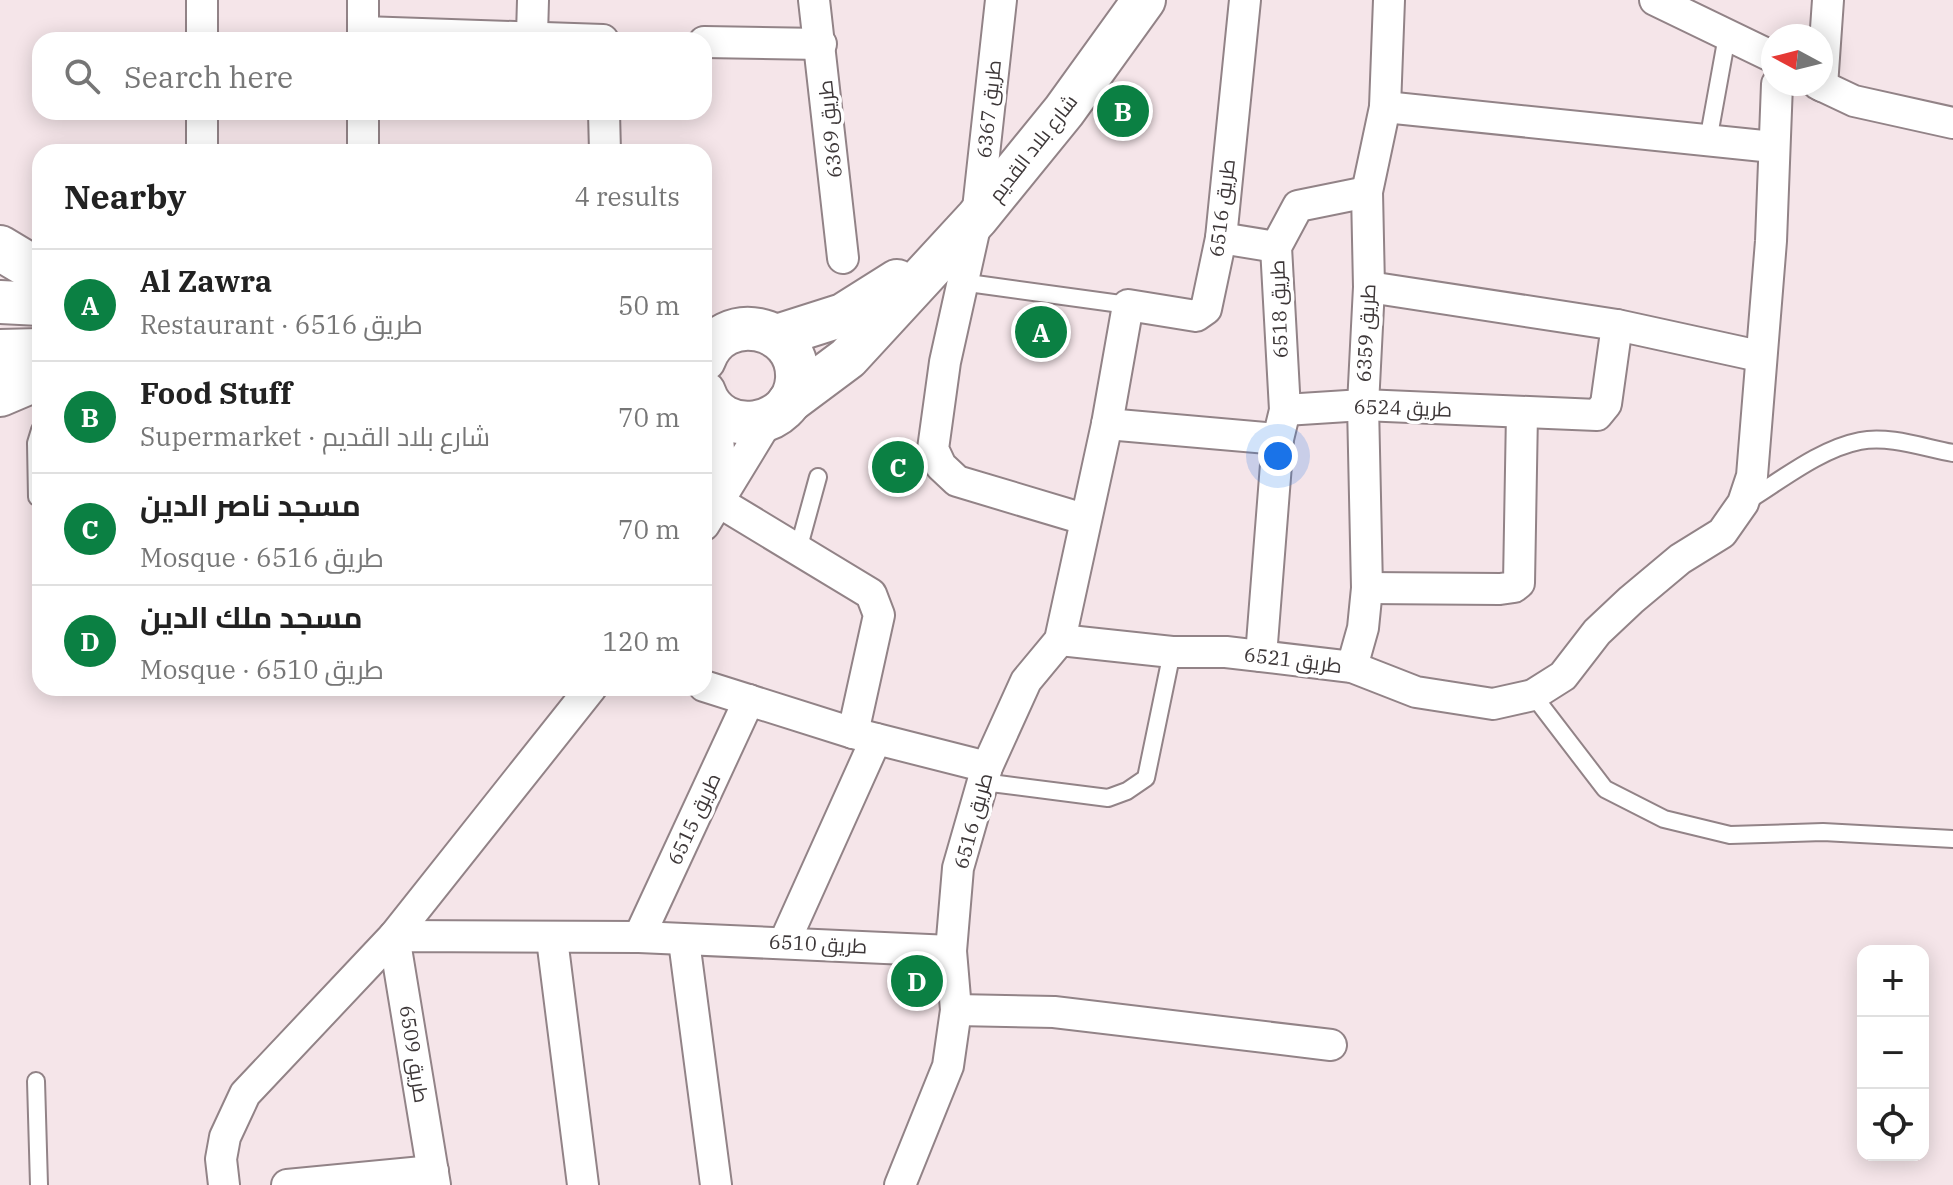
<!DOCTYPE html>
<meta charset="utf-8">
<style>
body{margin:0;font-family:"IBM Plex Serif",Cairo,serif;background:#f2f2f2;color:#222}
.controls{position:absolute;right:24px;bottom:24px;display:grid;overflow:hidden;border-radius:16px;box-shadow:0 4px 20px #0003}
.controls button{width:72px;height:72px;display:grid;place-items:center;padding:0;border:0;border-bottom:2px solid #e0e0e0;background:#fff;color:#222;font:40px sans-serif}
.compass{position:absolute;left:1761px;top:24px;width:72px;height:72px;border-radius:50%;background:#fff;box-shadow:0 4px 20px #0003;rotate:277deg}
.you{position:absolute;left:1278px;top:456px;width:28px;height:28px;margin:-20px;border:6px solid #fff;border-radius:50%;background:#1a73e8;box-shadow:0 0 0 12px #1a73e833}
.badge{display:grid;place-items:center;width:52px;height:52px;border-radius:50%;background:#0b8043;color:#fff;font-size:26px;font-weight:700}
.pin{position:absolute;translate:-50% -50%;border:4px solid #fff;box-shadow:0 2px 8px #0006}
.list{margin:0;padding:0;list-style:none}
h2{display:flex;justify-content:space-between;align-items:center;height:104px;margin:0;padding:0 32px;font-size:34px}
h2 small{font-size:26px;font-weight:400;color:#767676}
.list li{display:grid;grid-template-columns:52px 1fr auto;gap:24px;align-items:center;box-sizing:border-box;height:112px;padding:0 32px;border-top:2px solid #e0e0e0}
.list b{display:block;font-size:30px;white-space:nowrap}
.list p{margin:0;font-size:26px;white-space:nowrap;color:#767676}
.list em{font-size:26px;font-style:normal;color:#767676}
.icon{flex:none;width:44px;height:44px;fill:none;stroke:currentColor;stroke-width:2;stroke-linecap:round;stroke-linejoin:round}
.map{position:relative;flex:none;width:1953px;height:1185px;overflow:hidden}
.search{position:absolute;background:#fff;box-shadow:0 4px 20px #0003;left:32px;top:32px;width:680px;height:88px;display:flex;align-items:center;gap:20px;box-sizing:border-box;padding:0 28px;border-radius:24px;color:#767676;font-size:30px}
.panel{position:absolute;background:#fff;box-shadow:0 4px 20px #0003;left:32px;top:144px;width:680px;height:552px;border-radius:24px}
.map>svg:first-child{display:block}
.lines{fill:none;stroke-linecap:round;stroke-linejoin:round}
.lane-casing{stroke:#928387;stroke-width:20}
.street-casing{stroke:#928387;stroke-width:34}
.secondary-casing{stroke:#928387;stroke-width:46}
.primary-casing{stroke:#928387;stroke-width:48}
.lane{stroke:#fff;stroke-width:16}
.street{stroke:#fff;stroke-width:30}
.secondary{stroke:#fff;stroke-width:42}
.primary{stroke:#fff;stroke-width:44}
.labels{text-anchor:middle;stroke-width:7;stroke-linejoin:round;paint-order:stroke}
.street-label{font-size:20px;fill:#3d3738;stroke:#fff}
</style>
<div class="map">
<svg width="1953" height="1185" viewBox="0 0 1953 1185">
<rect width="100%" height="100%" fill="#f5e5e9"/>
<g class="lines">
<g class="lane-casing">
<g id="lane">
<path d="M 1708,141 L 1727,36"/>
<path d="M 961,282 L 1128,305"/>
<path d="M 37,497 L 36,443 L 40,430"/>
<path d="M 1744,503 C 1779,482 1819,449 1860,441 C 1889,435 1925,448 1953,453"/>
<path d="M 798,550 L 818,477"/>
<path d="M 1533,695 L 1605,789 L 1664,819 L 1730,835 L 1823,832 L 1953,839"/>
<path d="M 983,782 L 1108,798 L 1127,791 L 1146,778 L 1172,652"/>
<path d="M 36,1081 L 39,1185"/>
</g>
</g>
<g class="street-casing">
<g id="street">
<path d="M 202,0 L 202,40"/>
<path d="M 363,0 L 363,40"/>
<path d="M 814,0 L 843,258"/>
<path d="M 1001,0 L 977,218 L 945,362 L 933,449 L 941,466 L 957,481 L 1084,519"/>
<path d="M 1655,0 L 1773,57"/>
<path d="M 363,32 L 603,40"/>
<path d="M 532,35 L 533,0"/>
<path d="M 704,42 L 821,44"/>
<path d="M 1818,84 L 1854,101 L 1953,123"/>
<path d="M 1822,86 L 1828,0"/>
<path d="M 1385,107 L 1773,147"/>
<path d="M 202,112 L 202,152"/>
<path d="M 363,112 L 363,152"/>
<path d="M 604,112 L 605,152"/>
<path d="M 1221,238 L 1276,247"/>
<path d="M 1369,287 L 1617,325 L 1759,356"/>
<path d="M 715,410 L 721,469 L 719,500"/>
<path d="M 1285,410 L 1363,405 L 1597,415 L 1606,404 L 1617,325"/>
<path d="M 1107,424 L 1278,439"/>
<path d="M 719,502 L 871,594 L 879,615 L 853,733"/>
<path d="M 704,525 L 768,420"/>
<path d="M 1367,588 L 1500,589 L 1514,587 L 1519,583 L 1522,413"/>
<path d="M 1060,640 L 1172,652 L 1226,652 L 1352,667 L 1416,692 L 1493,704 L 1533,695 L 1563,676 L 1597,632 L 1631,600 L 1680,559 L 1722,533 L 1743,503 L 1752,476 L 1771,241 L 1777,84"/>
<path d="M 1261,656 L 1278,439 L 1285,410 L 1276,247 L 1298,206 L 1367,192"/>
<path d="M 1352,667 L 1363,628 L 1367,588 L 1363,405 L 1369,287 L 1367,192 L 1385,107 L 1389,0"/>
<path d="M 704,686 L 853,733 L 987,767"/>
<path d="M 639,937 L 749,700"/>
<path d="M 552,939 L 583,1185"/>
<path d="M 684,941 L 716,1185"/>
<path d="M 785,941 L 876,739"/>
<path d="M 956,1010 L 1054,1012 L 1331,1045"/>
<path d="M 224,1185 L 221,1159 L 225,1137 L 245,1094 L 394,936 L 591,688"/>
<path d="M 287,1185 L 433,1171"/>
<path d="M 435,1185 L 394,936 L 639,937 L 951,951"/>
<path d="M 900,1185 L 948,1066 L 956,1010 L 951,951 L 958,868 L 987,767 L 1026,681 L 1060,640 L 1107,424 L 1128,305 L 1196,316 L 1206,309 L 1221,238 L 1245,0"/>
</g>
</g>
<g class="secondary-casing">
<g id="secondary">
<path d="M 0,302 L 40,304"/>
<path d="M 777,336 L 843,315 L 897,281"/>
<path d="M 0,351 L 40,350"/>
<path d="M 704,360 C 722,309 800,324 797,379 C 794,429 720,440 704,392"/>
<path d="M 789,402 L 848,358 L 977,218 L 1064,111 L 1144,0"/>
</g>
</g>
<g class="primary-casing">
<g id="primary">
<path d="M 0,248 L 40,272"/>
<path d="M 0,394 L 40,377"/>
</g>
</g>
<use href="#lane" class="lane"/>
<use href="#street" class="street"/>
<use href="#secondary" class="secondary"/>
<use href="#primary" class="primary"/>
</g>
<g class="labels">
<g class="street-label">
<text transform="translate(989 109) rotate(-84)" y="7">طريق 6367</text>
<text transform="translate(830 129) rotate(-96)" y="7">طريق 6369</text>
<text transform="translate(1033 148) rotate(-52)" y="7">شارع بلاد القديم</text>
<text transform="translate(1222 208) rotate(-83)" y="7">طريق 6516</text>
<text transform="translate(1279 309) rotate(-92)" y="7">طريق 6518</text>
<text transform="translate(1366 333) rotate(-87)" y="7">طريق 6359</text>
<text transform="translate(1403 408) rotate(2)" y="7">طريق 6524</text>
<text transform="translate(1293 660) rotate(7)" y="7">طريق 6521</text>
<text transform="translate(694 819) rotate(-65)" y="7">طريق 6515</text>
<text transform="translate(973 821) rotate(-75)" y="7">طريق 6516</text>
<text transform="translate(818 944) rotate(3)" y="7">طريق 6510</text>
<text transform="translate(414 1054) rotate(81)" y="7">طريق 6509</text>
</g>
</g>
</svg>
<div class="controls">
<button>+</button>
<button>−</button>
<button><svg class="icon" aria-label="locate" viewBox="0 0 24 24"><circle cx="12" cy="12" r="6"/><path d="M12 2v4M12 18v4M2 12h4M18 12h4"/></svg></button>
</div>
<svg class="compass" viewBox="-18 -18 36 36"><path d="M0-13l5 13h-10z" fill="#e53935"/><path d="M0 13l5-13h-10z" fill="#767676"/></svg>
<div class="you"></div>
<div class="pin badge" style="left:1041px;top:332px">A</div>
<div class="pin badge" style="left:1123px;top:111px">B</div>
<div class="pin badge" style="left:898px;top:467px">C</div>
<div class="pin badge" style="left:917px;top:981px">D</div>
<div class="search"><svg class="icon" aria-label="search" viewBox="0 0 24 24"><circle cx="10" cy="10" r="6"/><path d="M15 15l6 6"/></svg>Search here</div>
<section class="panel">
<h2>Nearby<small>4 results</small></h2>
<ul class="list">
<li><span class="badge">A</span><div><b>Al Zawra</b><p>Restaurant · طريق 6516</p></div><em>50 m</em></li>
<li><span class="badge">B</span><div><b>Food Stuff</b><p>Supermarket · شارع بلاد القديم</p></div><em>70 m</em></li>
<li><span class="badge">C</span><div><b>مسجد ناصر الدين</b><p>Mosque · طريق 6516</p></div><em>70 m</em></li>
<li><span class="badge">D</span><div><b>مسجد ملك الدين</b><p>Mosque · طريق 6510</p></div><em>120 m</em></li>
</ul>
</section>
</div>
